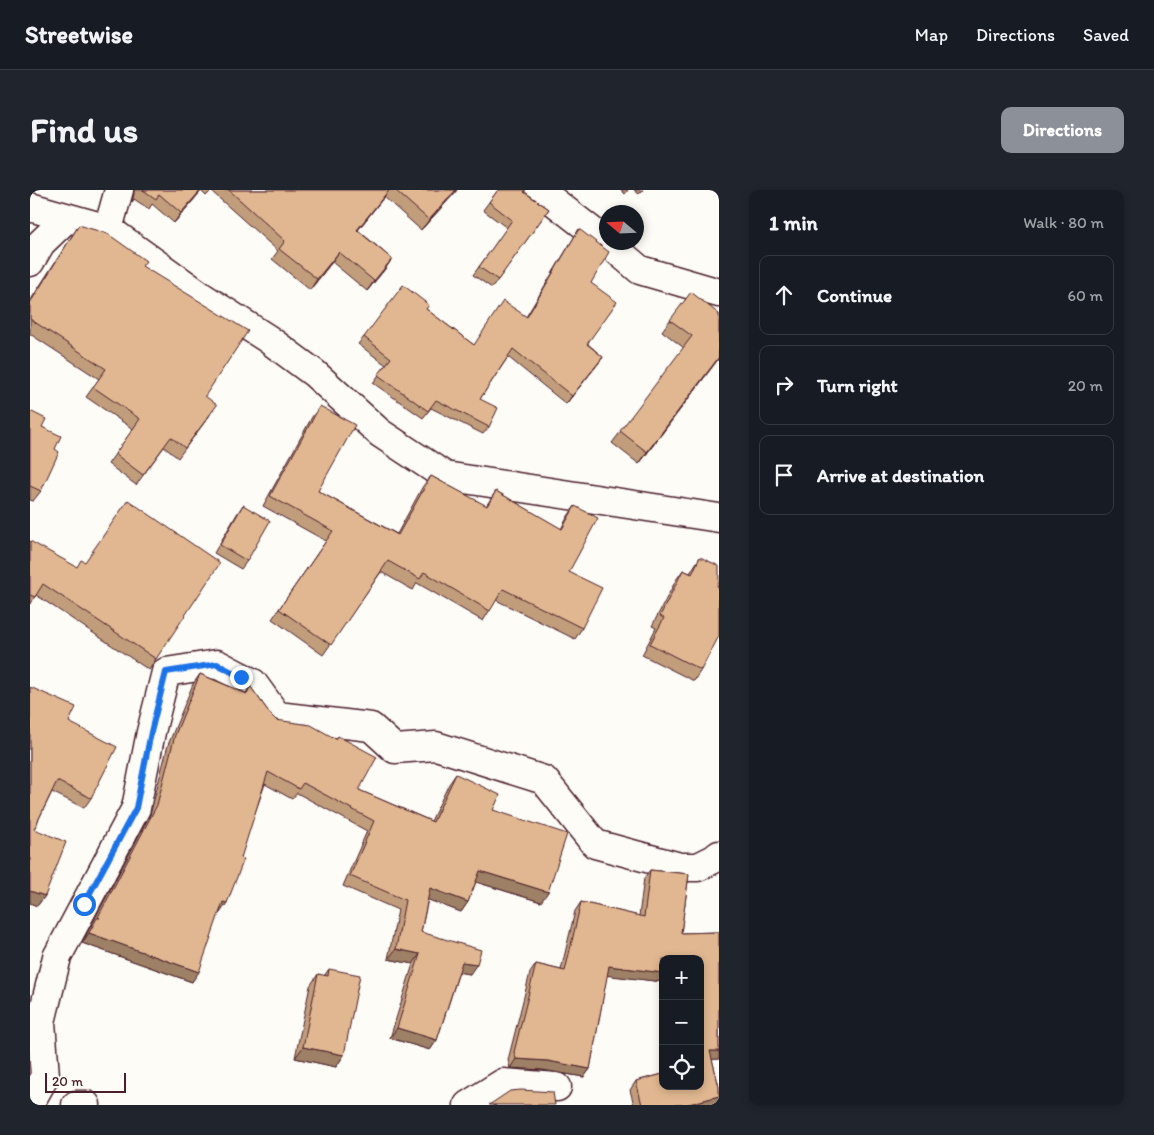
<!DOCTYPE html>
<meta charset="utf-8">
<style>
body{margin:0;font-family:Itim,sans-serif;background:#20242c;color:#f1f3f6}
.controls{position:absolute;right:15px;bottom:15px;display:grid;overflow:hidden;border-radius:10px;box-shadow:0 2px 8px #0003}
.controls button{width:45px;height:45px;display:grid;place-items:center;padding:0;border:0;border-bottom:1px solid #363941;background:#171b24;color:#f1f3f6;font:25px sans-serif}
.compass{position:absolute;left:569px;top:15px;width:45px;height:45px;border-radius:50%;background:#171b24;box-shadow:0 2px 8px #0003;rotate:289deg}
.scale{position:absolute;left:15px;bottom:12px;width:81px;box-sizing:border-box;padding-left:5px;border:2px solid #4a1f2b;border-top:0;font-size:14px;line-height:18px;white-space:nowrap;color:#4a1f2b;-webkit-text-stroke:4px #fdfcf7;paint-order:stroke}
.stop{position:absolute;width:15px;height:15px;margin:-11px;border:4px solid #1a73e8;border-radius:50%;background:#fff}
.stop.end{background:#1a73e8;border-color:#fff;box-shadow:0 1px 5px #0008}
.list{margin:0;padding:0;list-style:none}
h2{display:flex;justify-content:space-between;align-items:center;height:65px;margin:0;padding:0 20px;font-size:21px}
h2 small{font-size:16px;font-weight:400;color:#9ea1a6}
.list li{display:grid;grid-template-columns:32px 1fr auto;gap:15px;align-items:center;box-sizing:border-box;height:80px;margin:0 10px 10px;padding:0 10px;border:1px solid #363941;border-radius:10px}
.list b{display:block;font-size:19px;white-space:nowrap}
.list em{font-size:16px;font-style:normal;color:#9ea1a6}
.icon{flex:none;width:28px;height:28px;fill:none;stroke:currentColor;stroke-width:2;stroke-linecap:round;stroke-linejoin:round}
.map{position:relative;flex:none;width:689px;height:915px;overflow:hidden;border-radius:10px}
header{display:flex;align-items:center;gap:30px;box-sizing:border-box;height:70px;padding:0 25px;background:#171b24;border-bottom:1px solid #363941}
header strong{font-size:24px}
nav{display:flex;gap:28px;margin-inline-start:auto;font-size:18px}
.intro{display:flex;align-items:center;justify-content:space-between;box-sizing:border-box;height:120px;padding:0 30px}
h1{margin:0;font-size:35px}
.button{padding:12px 22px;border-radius:10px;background:#8c9099;color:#fff;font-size:18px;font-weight:700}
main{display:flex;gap:30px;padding:0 30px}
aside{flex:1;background:#171b24;border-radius:10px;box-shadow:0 2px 8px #0003}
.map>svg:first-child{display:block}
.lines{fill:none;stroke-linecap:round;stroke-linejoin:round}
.minor-casing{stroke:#4a1f2b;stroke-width:31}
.minor{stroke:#fdfcf7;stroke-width:28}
.wall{fill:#c19d7c;stroke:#4a1f2b}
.shaded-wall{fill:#9d8065;stroke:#4a1f2b}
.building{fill:#e0b790;stroke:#4a1f2b}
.route{stroke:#1a73e8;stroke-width:6}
</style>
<header>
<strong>Streetwise</strong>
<nav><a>Map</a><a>Directions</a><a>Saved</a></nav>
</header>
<div class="intro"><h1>Find us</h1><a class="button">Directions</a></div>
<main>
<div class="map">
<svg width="689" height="915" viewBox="0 0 689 915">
<rect width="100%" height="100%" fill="#fdfcf7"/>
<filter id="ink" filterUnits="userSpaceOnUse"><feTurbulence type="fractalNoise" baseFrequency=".02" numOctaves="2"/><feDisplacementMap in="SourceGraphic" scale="10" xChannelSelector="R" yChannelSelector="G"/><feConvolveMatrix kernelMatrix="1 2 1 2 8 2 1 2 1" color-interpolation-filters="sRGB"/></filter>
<g filter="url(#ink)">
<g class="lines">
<g class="minor-casing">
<g id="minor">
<path d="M 509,0 L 576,52"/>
<path d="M 0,17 L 78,39 L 174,108 L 238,149 L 284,183 L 350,243 L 415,286 L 689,328"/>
<path d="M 78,39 L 89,0"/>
<path d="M 577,52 L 610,80 L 689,103"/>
<path d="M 0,72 L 11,53 L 36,29"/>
<path d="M 0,913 L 15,886 L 11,832 L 27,767 L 106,618 L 121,542 L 136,482 L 187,474 L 223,493 L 247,526 L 341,537 L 365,559 L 406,556 L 514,590 L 565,654 L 650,677 L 668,677 L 684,669 L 689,665"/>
<path d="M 46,915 L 56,915"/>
<path d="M 438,915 L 473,893 L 527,897"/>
</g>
</g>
<use href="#minor" class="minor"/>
</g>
<g class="wall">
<path d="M 104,0 L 427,0 L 391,40 L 354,7 L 328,40 L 362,69 L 355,79 L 337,101 L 302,72 L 280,100 L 242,69 L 248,61 L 181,1 L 176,6 L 171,1 L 144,33 L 122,14 L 119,19 L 104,9 L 102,13 L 104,4 Z"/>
<path d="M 468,0 L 495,2 L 519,19 L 462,98 L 443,85 L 477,38 L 453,20 Z"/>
<path d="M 591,0 L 598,0 L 595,4 Z"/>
<path d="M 604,0 L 613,0 L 609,4 Z"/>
<path d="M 49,35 L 112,76 L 175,206 L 180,225 L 148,268 L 134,257 L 106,295 L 78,274 L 103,239 L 56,207 L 69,189 L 0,144 L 0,111 Z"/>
<path d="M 549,39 L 561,93 L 558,154 L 573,167 L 536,214 L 478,167 L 450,209 L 459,237 L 453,244 L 401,218 L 393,228 L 343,193 L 356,175 L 328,154 L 334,147 L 396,119 L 444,155 L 496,127 Z"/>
<path d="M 689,124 L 689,168 L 609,274 L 582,253 L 654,158 L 632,141 L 640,130 Z"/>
<path d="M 290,216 L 288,301 L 367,344 L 393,296 L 401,286 L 456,316 L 466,301 L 531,339 L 538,326 L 545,316 L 539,382 L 552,438 L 545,449 L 466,410 L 453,431 L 387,393 L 383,400 L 351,382 L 293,465 L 242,429 L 296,351 L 233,316 L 282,227 Z"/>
<path d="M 0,221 L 12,237 L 25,259 L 11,301 L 3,311 L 0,310 Z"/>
<path d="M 213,315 L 217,371 L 211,379 L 184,363 L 207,324 Z"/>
<path d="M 0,351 L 126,469 L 119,480 L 6,405 L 0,414 Z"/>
<path d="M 670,367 L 687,396 L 671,480 L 664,491 L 612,465 L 626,438 L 622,436 L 646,390 L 653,380 L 660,383 L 663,378 Z"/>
<path d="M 170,484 L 216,503 L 220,496 L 241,525 L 246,530 L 306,549 L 308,546 L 329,600 L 401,631 L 419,594 L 426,584 L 463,620 L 511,712 L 446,692 L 438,712 L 431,722 L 398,709 L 391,742 L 440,784 L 429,782 L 407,850 L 400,860 L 360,848 L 383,774 L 358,769 L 368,720 L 313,696 L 337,641 L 267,603 L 262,609 L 235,594 L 190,723 L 189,723 L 162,792 L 52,753 L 120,625 L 138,555 L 163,494 Z"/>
<path d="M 0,497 L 39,532 L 61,608 L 54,618 L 22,602 L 4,639 L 15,706 L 7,716 L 0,713 Z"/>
<path d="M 620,680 L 659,684 L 651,743 L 689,742 L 689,869 L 682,869 L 689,897 L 689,909 L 685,915 L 604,915 L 600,900 L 606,891 L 633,884 L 633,896 L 670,896 L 670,769 L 633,769 L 633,792 L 577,785 L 560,879 L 554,887 L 512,880 L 480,878 L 478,870 L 500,783 L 506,774 L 531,780 L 545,721 L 551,712 L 609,726 L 614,688 Z"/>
<path d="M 299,779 L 314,865 L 306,877 L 265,868 L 280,796 L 288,784 L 294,786 Z"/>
</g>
<g class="shaded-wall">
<path d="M 171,0 L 172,0 L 144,33 L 151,23 Z"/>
<path d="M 359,0 L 354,7 L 320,50 L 327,40 Z"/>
<path d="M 426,0 L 427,0 L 424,4 L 391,40 L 399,30 Z"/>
<path d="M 309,62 L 302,72 L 280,100 L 287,89 Z"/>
<path d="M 362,69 L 355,79 L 337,101 L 344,91 Z"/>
<path d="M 573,167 L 568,174 L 536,214 L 542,206 Z"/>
<path d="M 689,167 L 689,168 L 609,274 L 617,262 Z"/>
<path d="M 450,681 L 518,702 L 511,712 L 443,691 Z"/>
<path d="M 400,698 L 438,712 L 431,722 L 393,708 Z"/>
<path d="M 0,701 L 15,706 L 7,716 L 0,713 Z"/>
<path d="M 193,712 L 197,713 L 190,723 L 186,722 Z"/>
<path d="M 59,743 L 169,782 L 162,792 L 52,753 Z"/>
<path d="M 366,759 L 390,764 L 383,774 L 358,769 Z"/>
<path d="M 432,772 L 447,774 L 440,784 L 425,782 Z"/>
<path d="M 579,776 L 633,783 L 633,792 L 573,785 Z"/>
<path d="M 367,838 L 407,850 L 400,860 L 360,848 Z"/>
<path d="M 273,857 L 314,865 L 306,877 L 265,868 Z"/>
<path d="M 680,861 L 689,861 L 689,869 L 674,870 Z"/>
<path d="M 486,869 L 518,871 L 560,879 L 554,887 L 512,880 L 480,878 Z"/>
<path d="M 689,906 L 689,909 L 685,915 L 655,915 Z"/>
</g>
<g class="building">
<path d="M 113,0 L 171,0 L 151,23 L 129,4 L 126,9 Z"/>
<path d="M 199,0 L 359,0 L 327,40 L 362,69 L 344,91 L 309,62 L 287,89 L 249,59 L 255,51 Z"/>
<path d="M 365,0 L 426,0 L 399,30 Z"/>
<path d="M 468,0 L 496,0 L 494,2 L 519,19 L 468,90 L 449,77 L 482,30 L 459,12 Z"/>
<path d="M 49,35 L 78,44 L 116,71 L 112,76 L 218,141 L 175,206 L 187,215 L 155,258 L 141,247 L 113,285 L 85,264 L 110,229 L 63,197 L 76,179 L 0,129 L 0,113 Z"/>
<path d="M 549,39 L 579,62 L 561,93 L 587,112 L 557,154 L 573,167 L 542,206 L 483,159 L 450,209 L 468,218 L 459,237 L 406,210 L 398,221 L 348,185 L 361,168 L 334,147 L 373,95 L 399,115 L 396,119 L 444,155 L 473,111 L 497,127 Z"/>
<path d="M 661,102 L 689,124 L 689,167 L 617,262 L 590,241 L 662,146 L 640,130 Z"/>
<path d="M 290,216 L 325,235 L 288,301 L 368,345 L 401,286 L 457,316 L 466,301 L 532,339 L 545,316 L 568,328 L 539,382 L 572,398 L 552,438 L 473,399 L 460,421 L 394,382 L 390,389 L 358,371 L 301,455 L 249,419 L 303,341 L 240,306 Z"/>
<path d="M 0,221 L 16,229 L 12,237 L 31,246 L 25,259 L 29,262 L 11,301 L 0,296 Z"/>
<path d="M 98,310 L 190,373 L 126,469 L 13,394 L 5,407 L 0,405 L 0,351 L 47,377 L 51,370 L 55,372 Z"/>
<path d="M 213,315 L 240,331 L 217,371 L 190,355 Z"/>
<path d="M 670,367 L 689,376 L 689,392 L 687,396 L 689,397 L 689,446 L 671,480 L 620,454 L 634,428 L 630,426 L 653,380 L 662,384 Z"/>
<path d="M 170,484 L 217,504 L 220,496 L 241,525 L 246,530 L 281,535 L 306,549 L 308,546 L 347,567 L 329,600 L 403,632 L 426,584 L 470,605 L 463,620 L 537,644 L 518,702 L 450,681 L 438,712 L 400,698 L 391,742 L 451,760 L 447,774 L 432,772 L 407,850 L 367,838 L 390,764 L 366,759 L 375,710 L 320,686 L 344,631 L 273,593 L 269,599 L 238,582 L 211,668 L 214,669 L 197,713 L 193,712 L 169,782 L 59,743 L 67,728 L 70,728 L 68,727 L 127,615 L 145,545 Z"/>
<path d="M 0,497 L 46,517 L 39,532 L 87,557 L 61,608 L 27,591 L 4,639 L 36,652 L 15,706 L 0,701 Z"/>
<path d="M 620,680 L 659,684 L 651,743 L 689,742 L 689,861 L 680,861 L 689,897 L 689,906 L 655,915 L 612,915 L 606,891 L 633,884 L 633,896 L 670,896 L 670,769 L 633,769 L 633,783 L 579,776 L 560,879 L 518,871 L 486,869 L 484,862 L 506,774 L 535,781 L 551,712 L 614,727 Z"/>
<path d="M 299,779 L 330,785 L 314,865 L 273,857 L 288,784 L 298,786 Z"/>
<path d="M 491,900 L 523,902 L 525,915 L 459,915 L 480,901 Z"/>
</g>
</g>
<g class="lines" filter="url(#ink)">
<path class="route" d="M 54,714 L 106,618 L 121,542 L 136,482 L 187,474 L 211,487"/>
</g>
</svg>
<div class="controls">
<button>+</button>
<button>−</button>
<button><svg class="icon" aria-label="locate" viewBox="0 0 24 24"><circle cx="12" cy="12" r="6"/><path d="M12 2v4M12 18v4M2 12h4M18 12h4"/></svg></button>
</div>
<svg class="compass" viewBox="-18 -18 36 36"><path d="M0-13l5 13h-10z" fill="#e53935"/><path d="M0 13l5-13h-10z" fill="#9ea1a6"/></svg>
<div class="scale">20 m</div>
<div class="stop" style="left:54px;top:714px"></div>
<div class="stop end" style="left:211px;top:487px"></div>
</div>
<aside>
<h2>1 min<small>Walk · 80 m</small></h2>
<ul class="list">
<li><svg class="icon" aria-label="ahead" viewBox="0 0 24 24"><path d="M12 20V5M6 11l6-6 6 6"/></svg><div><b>Continue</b></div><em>60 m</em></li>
<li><svg class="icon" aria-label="right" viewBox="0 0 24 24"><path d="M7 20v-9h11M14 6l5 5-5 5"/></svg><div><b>Turn right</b></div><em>20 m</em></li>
<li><svg class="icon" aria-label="arrive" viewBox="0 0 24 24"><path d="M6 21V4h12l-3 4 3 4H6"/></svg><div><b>Arrive at destination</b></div></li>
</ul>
</aside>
</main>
